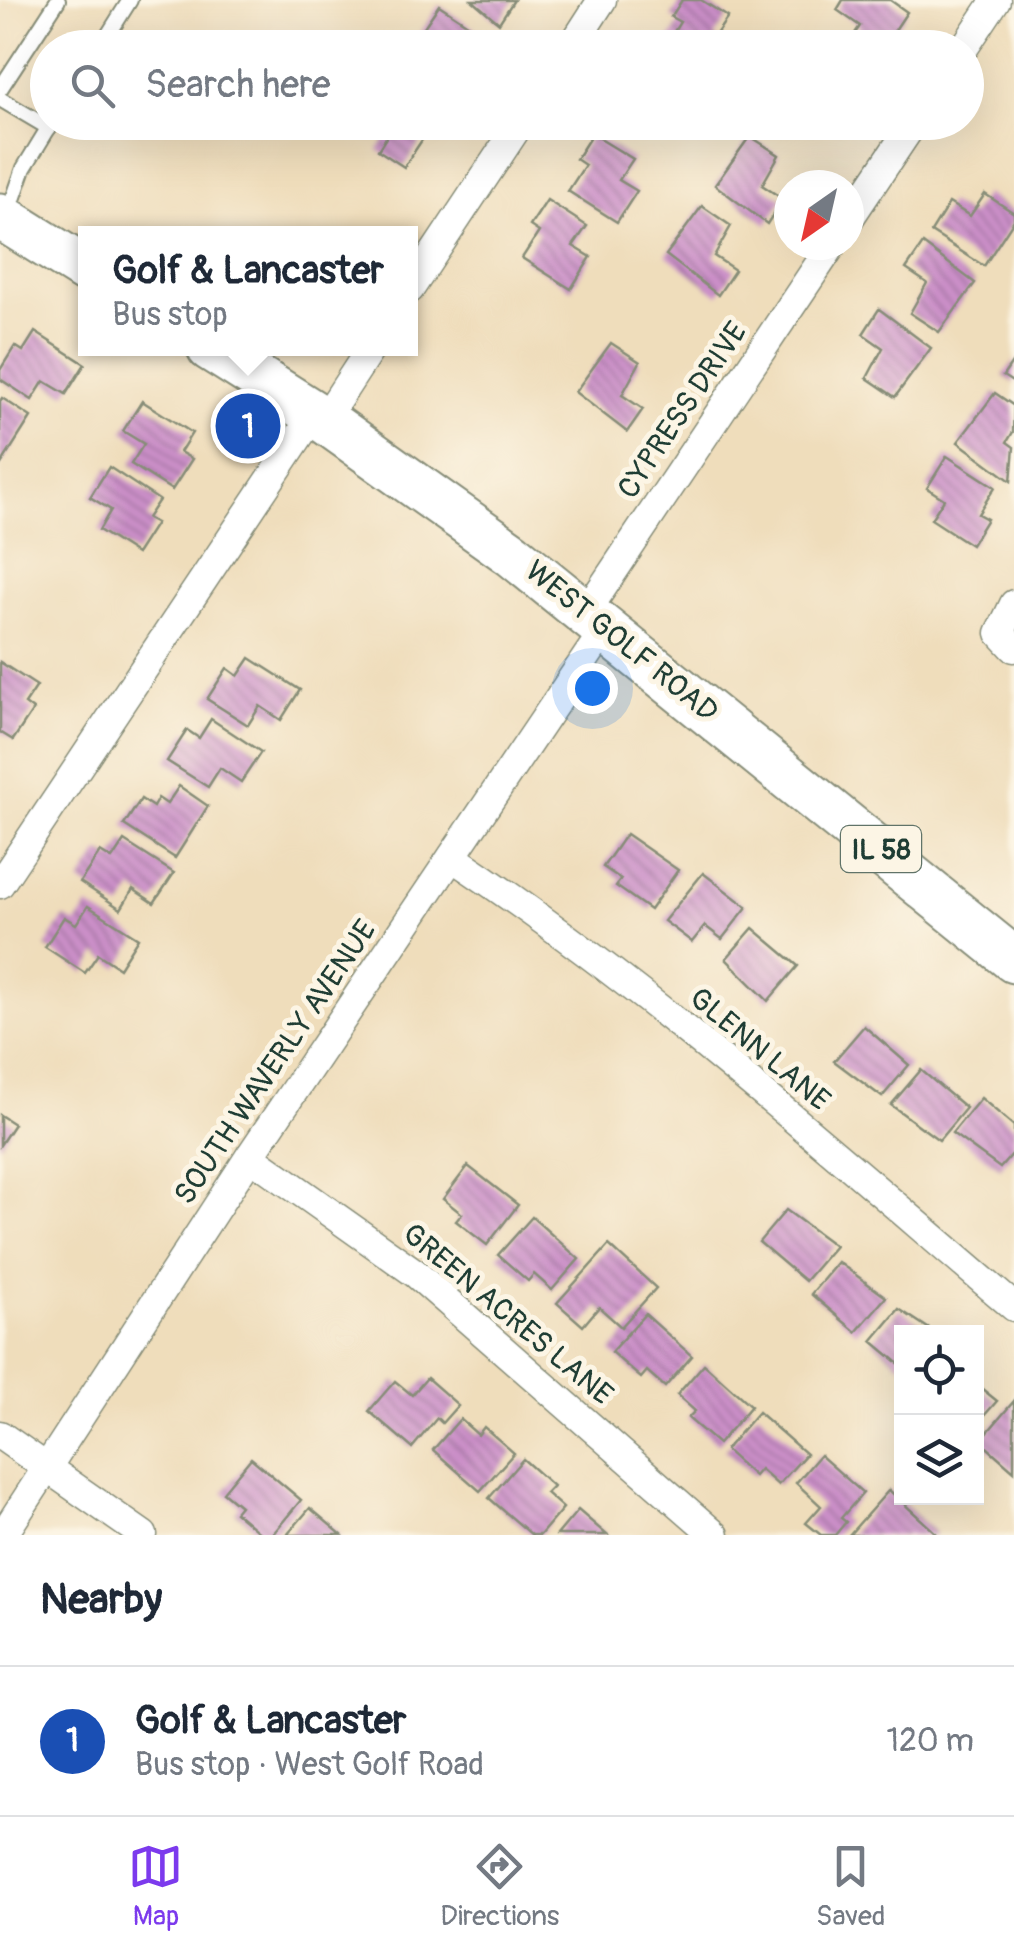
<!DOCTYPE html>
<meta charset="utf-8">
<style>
body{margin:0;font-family:Pangolin,sans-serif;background:#f2f2f3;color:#1f2937}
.controls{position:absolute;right:30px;bottom:30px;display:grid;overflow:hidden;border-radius:0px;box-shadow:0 10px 40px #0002}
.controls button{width:90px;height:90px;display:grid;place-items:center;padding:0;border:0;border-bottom:2px solid #e0e1e3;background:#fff;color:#1f2937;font:50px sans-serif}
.compass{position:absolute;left:774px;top:170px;width:90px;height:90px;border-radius:50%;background:#fff;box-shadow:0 10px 40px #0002;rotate:214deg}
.you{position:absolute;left:592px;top:688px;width:35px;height:35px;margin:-25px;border:8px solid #fff;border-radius:50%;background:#1a73e8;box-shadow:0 0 0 15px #1a73e833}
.badge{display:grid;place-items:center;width:65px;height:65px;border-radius:50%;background:#7c3aed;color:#fff;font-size:32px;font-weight:700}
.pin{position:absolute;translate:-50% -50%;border:5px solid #fff;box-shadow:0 2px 10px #0006}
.popup{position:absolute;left:78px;top:226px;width:340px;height:130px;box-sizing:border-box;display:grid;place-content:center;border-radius:0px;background:#fff;filter:drop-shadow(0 2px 8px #0005);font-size:32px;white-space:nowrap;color:#747a83}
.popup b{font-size:38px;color:#1f2937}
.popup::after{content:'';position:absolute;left:50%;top:100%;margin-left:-20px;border:20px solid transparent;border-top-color:#fff}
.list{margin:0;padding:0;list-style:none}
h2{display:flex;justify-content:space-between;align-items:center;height:130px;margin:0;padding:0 40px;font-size:42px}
h2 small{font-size:32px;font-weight:400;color:#747a83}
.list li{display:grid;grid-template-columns:65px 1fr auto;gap:30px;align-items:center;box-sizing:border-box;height:150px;padding:0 40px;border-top:2px solid #e0e1e3}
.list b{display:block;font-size:38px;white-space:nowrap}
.list p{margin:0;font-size:32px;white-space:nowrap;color:#747a83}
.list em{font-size:32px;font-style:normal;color:#747a83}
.icon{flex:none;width:55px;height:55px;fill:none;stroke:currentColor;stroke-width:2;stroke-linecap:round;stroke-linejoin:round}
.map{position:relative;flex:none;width:1014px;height:1535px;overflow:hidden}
.search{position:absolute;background:#fff;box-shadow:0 10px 40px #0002;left:30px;right:30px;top:30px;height:110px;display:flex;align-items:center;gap:25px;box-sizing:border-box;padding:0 35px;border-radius:55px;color:#747a83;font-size:38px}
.sheet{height:280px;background:#fff}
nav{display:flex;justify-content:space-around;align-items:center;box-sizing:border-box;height:140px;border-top:2px solid #e0e1e3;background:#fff;font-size:28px;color:#747a83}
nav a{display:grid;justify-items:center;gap:5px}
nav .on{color:#7c3aed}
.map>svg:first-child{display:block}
.building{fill:url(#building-back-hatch)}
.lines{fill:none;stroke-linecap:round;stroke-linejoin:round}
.service-casing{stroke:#878d78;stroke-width:18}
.minor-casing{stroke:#878d78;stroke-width:31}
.primary-casing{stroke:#878d78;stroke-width:49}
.service{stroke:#fff;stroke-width:14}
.minor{stroke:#fff;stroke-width:28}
.primary{stroke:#fff;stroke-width:45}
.labels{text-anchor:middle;stroke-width:10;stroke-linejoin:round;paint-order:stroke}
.shield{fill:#fcf5e5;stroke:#617469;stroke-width:2.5}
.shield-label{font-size:28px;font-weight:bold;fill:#1f3d34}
.street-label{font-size:30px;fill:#1f3d34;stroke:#fcf5e5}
</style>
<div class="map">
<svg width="1014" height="1535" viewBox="0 0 1014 1535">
<defs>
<pattern id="building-back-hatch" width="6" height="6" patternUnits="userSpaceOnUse" patternTransform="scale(2.5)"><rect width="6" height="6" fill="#cb8fc8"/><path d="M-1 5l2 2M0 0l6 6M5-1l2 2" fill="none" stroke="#a476a3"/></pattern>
</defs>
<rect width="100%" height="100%" fill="#fcf5e5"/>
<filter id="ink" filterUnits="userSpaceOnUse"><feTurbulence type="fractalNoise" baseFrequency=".01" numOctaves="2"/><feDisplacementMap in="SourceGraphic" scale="20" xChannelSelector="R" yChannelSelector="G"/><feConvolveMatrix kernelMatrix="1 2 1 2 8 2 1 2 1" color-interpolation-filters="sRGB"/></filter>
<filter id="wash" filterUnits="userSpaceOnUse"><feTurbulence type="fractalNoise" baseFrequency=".0048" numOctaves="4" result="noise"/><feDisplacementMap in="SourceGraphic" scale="40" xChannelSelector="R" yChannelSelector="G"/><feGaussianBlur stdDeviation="2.25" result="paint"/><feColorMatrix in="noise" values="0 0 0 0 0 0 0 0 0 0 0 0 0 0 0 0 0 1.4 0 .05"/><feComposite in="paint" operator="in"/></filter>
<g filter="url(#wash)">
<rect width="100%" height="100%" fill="#efddbb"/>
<g id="blocks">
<g class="building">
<path d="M 472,0 L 514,0 L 499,23 Z"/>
<path d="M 682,0 L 701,0 L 728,17 L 714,37 L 730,48 L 664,48 L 680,22 L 671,17 Z"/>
<path d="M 843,0 L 890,0 L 907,12 L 883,48 L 845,48 L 860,26 L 837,10 Z"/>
<path d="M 439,5 L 489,38 L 482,48 L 435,48 L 418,36 Z"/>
<path d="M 396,122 L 434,122 L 404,167 L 378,150 Z"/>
<path d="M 592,134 L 633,159 L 619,180 L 637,191 L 617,222 L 568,191 L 585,165 L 576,159 Z"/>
<path d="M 750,136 L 779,155 L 762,185 L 783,199 L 767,224 L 715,185 Z"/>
<path d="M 985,194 L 1014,213 L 1014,220 L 984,266 L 931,232 L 949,203 L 970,216 Z"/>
<path d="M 547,200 L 587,226 L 573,246 L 591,257 L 571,289 L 522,258 L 539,232 L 530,226 Z"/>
<path d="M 702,206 L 731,226 L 714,256 L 735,270 L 718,295 L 666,255 Z"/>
<path d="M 923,244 L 975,283 L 939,332 L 910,313 L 927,283 L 906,269 Z"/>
<path d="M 879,309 L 931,348 L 895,397 L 867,378 L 883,348 L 863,334 Z"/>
<path d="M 35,332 L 85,364 L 66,394 L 44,381 L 32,400 L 0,379 L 0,370 L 15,346 L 23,351 Z"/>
<path d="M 611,343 L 640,362 L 622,395 L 643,409 L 627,432 L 575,392 Z"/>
<path d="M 1014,360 L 1014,383 L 1003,376 Z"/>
<path d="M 995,393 L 1014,406 L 1013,432 L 1007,442 L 1014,447 L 1011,481 L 958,442 Z"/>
<path d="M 2,398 L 31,417 L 0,466 L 0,401 Z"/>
<path d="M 142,401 L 192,433 L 180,452 L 192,459 L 172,490 L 131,464 L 144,444 L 123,431 Z"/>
<path d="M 947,456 L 995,487 L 978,514 L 987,519 L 971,545 L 931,519 L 944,499 L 927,488 Z"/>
<path d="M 109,467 L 159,500 L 147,518 L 156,523 L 136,554 L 99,530 L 111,510 L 90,497 Z"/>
<path d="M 250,658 L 300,690 L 281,720 L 260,706 L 248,725 L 207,699 L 227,668 L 238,676 Z"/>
<path d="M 0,662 L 37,686 L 25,704 L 33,710 L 13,740 L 0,732 Z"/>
<path d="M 211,719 L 261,752 L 241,782 L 220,768 L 208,787 L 167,761 L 187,730 L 199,738 Z"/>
<path d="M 179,786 L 208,806 L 175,858 L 124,825 L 141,799 L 153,807 L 158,798 L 167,804 Z"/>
<path d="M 626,834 L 678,870 L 650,910 L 616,886 L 621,879 L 603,867 Z"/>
<path d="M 124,841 L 174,873 L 154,903 L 133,889 L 121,909 L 80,882 L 100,852 L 112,859 Z"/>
<path d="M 703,873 L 747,907 L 722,939 L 705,926 L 692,942 L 664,921 Z"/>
<path d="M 88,906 L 138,938 L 119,968 L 98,954 L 85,973 L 45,947 L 64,917 L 76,924 Z"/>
<path d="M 753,928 L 798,966 L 768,1001 L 726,959 Z"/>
<path d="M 864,1026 L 909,1065 L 882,1097 L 834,1061 Z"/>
<path d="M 921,1070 L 966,1108 L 939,1140 L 891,1105 Z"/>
<path d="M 981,1098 L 1014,1126 L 1014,1152 L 1000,1168 L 952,1133 Z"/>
<path d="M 0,1115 L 14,1124 L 0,1145 Z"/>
<path d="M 468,1166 L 518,1205 L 487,1245 L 456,1221 L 462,1214 L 443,1199 Z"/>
<path d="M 786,1210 L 835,1246 L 805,1281 L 759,1242 Z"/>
<path d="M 532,1217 L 579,1259 L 552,1290 L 534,1274 L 528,1281 L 498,1255 Z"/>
<path d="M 609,1245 L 656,1288 L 621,1327 L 599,1307 L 583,1326 L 557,1303 Z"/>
<path d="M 838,1262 L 886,1297 L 856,1332 L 811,1294 Z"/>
<path d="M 899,1309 L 934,1332 L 902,1332 L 902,1366 L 872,1341 Z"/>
<path d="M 645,1314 L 692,1356 L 665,1387 L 647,1371 L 641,1378 L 611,1352 Z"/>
<path d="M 704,1364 L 751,1406 L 718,1444 L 688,1418 L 695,1411 L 677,1395 Z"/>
<path d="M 427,1378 L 458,1405 L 442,1423 L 437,1418 L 412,1448 L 369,1411 L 395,1381 L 412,1395 Z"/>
<path d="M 976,1384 L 997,1401 L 976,1425 Z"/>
<path d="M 1014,1401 L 1014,1471 L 980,1441 Z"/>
<path d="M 758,1412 L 806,1454 L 778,1485 L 760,1469 L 754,1476 L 725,1450 Z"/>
<path d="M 460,1419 L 478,1435 L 484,1427 L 514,1453 L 480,1491 L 433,1450 Z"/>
<path d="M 820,1455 L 863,1493 L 841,1518 L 846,1522 L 835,1535 L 821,1535 L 806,1523 L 821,1506 L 796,1483 Z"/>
<path d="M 251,1458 L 301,1500 L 272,1535 L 262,1535 L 235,1512 L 240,1506 L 223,1492 Z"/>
<path d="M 523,1459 L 553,1486 L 546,1493 L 563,1508 L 540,1535 L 532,1535 L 489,1498 Z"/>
<path d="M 889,1490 L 936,1533 L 934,1535 L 849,1535 Z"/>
<path d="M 310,1508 L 342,1535 L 287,1535 Z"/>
<path d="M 578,1510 L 607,1535 L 557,1535 Z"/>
</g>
</g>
</g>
<g filter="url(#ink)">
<use href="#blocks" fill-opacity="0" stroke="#878d78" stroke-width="2.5"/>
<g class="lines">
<g class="service-casing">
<g id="service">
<path d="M 100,48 L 130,0"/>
<path d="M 0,89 L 58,0"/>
<path d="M 0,99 L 49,128"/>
<path d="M 8,214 L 24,168 L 52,122"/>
</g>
</g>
<g class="minor-casing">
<g id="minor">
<path d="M 571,48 L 602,0"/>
<path d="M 964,48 L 996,0"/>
<path d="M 849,219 L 914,122"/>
<path d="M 410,289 L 521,122"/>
<path d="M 324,420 L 371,348"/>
<path d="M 1014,604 L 1000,633 L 1014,648"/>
<path d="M 586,612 L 832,245"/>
<path d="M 452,857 C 652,990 831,1151 1014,1307"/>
<path d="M 0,884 L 314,414"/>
<path d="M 250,1156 L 415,1273 L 715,1535"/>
<path d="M 0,1435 L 143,1535"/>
<path d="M 3,1535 L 250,1156 L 606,628"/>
</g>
</g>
<g class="primary-casing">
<g id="primary">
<path d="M 0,216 L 86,270"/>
<path d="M 210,348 L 324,420 L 512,554 L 1014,960"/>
</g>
</g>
<use href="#service" class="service"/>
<use href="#minor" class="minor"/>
<use href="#primary" class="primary"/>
</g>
</g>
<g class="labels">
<rect class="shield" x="841" y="826" width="80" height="46" rx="8"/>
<g class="shield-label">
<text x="881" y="859">IL 58</text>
</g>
<g class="street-label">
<text transform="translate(682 410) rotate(-56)" y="10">CYPRESS DRIVE</text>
<text transform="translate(622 641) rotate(39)" y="10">WEST GOLF ROAD</text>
<text transform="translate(760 1049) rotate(40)" y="10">GLENN LANE</text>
<text transform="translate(275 1062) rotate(-56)" y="10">SOUTH WAVERLY AVENUE</text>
<text transform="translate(508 1314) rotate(40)" y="10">GREEN ACRES LANE</text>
</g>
</g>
</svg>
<div class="controls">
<button><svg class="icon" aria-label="locate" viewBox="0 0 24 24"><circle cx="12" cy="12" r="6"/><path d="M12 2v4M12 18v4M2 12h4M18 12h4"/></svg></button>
<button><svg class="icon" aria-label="layers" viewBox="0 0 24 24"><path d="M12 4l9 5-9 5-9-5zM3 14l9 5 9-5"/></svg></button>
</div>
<svg class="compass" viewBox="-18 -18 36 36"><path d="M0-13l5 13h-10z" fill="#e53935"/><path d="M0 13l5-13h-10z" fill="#747a83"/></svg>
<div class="you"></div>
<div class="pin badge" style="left:248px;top:426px;background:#1a4fb4">1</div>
<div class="popup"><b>Golf &amp; Lancaster</b>Bus stop</div>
<div class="search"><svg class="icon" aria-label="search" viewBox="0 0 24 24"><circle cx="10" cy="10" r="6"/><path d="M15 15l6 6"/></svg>Search here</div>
</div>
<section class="sheet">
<h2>Nearby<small></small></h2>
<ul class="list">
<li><span class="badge" style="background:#1a4fb4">1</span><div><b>Golf &amp; Lancaster</b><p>Bus stop · West Golf Road</p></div><em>120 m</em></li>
</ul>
</section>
<nav>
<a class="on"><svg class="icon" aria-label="map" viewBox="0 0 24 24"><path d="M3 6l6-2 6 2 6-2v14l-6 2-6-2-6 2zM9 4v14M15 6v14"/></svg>Map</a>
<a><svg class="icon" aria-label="directions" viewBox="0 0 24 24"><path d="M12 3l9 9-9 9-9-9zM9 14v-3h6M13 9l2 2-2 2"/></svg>Directions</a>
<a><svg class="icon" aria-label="saved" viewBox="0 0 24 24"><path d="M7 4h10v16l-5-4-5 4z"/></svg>Saved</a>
</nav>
